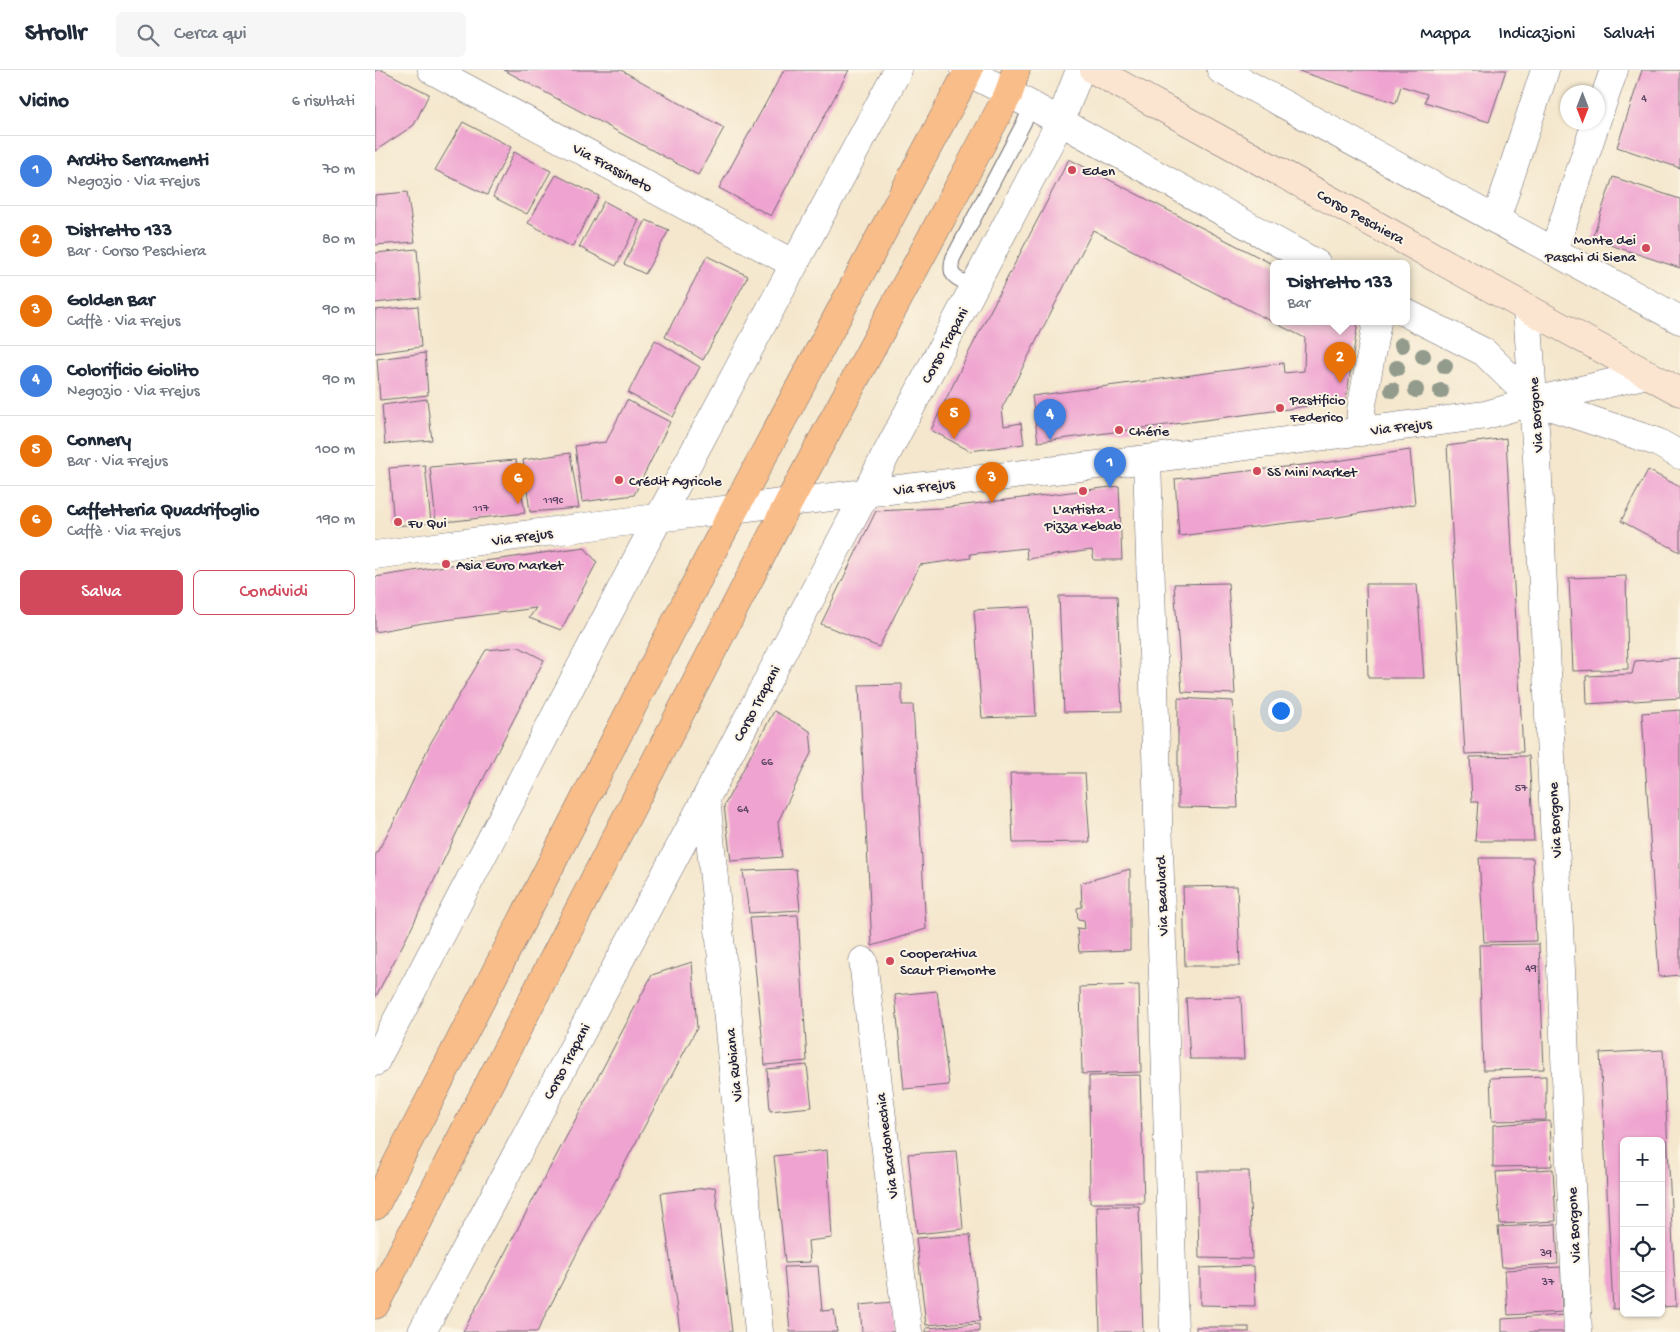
<!DOCTYPE html>
<html lang="it">
<meta charset="utf-8">
<style>
body{margin:0;font-family:"Gochi Hand",sans-serif;background:#f6f6f7;color:#1f2937}
.controls{position:absolute;right:15px;bottom:15px;display:grid;overflow:hidden;border-radius:8px;box-shadow:0 1px 4px #0004}
.controls button{width:45px;height:45px;display:grid;place-items:center;padding:0;border:0;border-bottom:1px solid #e0e1e3;background:#fff;color:#1f2937;font:25px sans-serif}
.compass{position:absolute;left:1185px;top:15px;width:45px;height:45px;border-radius:50%;background:#fff;box-shadow:0 1px 4px #0004;rotate:180deg}
.you{position:absolute;left:905px;top:640px;width:18px;height:18px;margin:-12px;border:4px solid #fff;border-radius:50%;background:#1a73e8;box-shadow:0 0 0 8px #1a73e833}
.badge{display:grid;place-items:center;width:32px;height:32px;border-radius:50%;background:#d1495b;color:#fff;font-size:16px;font-weight:700}
.pin{position:absolute;translate:-50% -41px;filter:drop-shadow(0 1px 2px #0008)}
.pin::after{content:'';position:absolute;top:26px;width:18px;height:15px;background:inherit;clip-path:polygon(0 0,100% 0,50% 100%)}
.popup{position:absolute;left:895px;top:190px;width:140px;height:65px;box-sizing:border-box;display:grid;place-content:center;border-radius:8px;background:#fff;filter:drop-shadow(0 1px 4px #0005);font-size:16px;white-space:nowrap;color:#747a83}
.popup b{font-size:19px;color:#1f2937}
.popup::after{content:'';position:absolute;left:50%;top:100%;margin-left:-10px;border:10px solid transparent;border-top-color:#fff}
.list{margin:0;padding:0;list-style:none}
h2{display:flex;justify-content:space-between;align-items:center;height:65px;margin:0;padding:0 20px;font-size:21px}
h2 small{font-size:16px;font-weight:400;color:#747a83}
.list li{display:grid;grid-template-columns:32px 1fr auto;gap:15px;align-items:center;box-sizing:border-box;height:70px;padding:0 20px;border-top:1px solid #e0e1e3}
.list b{display:block;font-size:19px;white-space:nowrap}
.list p{margin:0;font-size:16px;white-space:nowrap;color:#747a83}
.list em{font-size:16px;font-style:normal;color:#747a83}
.actions{display:flex;gap:10px;padding:15px 20px}
.actions a{flex:1;padding:11px 0;border:1px solid #d1495b;border-radius:8px;text-align:center;font-size:18px;color:#d1495b}
.actions .main{background:#d1495b;color:#fff}
.icon{flex:none;width:28px;height:28px;fill:none;stroke:currentColor;stroke-width:2;stroke-linecap:round;stroke-linejoin:round}
.map{position:relative;flex:none;width:1305px;height:1262px;overflow:hidden}
header{display:flex;align-items:center;gap:30px;box-sizing:border-box;height:70px;padding:0 25px;background:#fff;border-bottom:1px solid #e0e1e3}
header strong{font-size:24px}
nav{display:flex;gap:28px;margin-inline-start:auto;font-size:18px}
.search{width:350px;height:45px;background:#f6f6f7;display:flex;align-items:center;gap:12px;box-sizing:border-box;padding:0 18px;border-radius:8px;color:#747a83;font-size:19px}
main{display:flex}
aside{flex:1;background:#fff}
.map>svg:first-child{display:block}
.building{fill:#efa3d0}
.lines{fill:none;stroke-linecap:round;stroke-linejoin:round}
.lane-casing{stroke:#6c676e;stroke-width:16}
.street-casing{stroke:#6c676e;stroke-width:29}
.secondary-casing{stroke:#6c676e;stroke-width:29}
.primary-casing{stroke:#6c676e;stroke-width:29}
.lane{stroke:#fff;stroke-width:14}
.street{stroke:#fff;stroke-width:28}
.secondary{stroke:#fce5d0;stroke-width:28}
.primary{stroke:#f8bd89;stroke-width:28}
.tree{fill:#929b8c}
.poi-dot{fill:#d1495b;stroke:#fcf5e5;stroke-width:2}
.labels{text-anchor:middle;stroke-width:4;stroke-linejoin:round;paint-order:stroke}
.number-label{font-size:12px;fill:#554260}
.street-label{font-size:15px;fill:#22223b;stroke:#fcf5e5}
.poi-label{font-size:15px;fill:#22223b;stroke:#fcf5e5;text-anchor:start}
</style>
<header>
<strong>Strollr</strong>
<div class="search"><svg class="icon" aria-label="search" viewBox="0 0 24 24"><circle cx="10" cy="10" r="6"/><path d="M15 15l6 6"/></svg>Cerca qui</div>
<nav><a>Mappa</a><a>Indicazioni</a><a>Salvati</a></nav>
</header>
<main>
<aside>
<h2>Vicino<small>6 risultati</small></h2>
<ul class="list">
<li><span class="badge" style="background:#3f7fe0">1</span><div><b>Ardito Serramenti</b><p>Negozio · Via Frejus</p></div><em>70 m</em></li>
<li><span class="badge" style="background:#e8710a">2</span><div><b>Distretto 133</b><p>Bar · Corso Peschiera</p></div><em>80 m</em></li>
<li><span class="badge" style="background:#e8710a">3</span><div><b>Golden Bar</b><p>Caffè · Via Frejus</p></div><em>90 m</em></li>
<li><span class="badge" style="background:#3f7fe0">4</span><div><b>Colorificio Giolito</b><p>Negozio · Via Frejus</p></div><em>90 m</em></li>
<li><span class="badge" style="background:#e8710a">5</span><div><b>Connery</b><p>Bar · Via Frejus</p></div><em>100 m</em></li>
<li><span class="badge" style="background:#e8710a">6</span><div><b>Caffetteria Quadrifoglio</b><p>Caffè · Via Frejus</p></div><em>190 m</em></li>
</ul>
<div class="actions"><a class="main">Salva</a><a>Condividi</a></div>
</aside>
<div class="map">
<svg width="1305" height="1262" viewBox="0 0 1305 1262">
<rect width="100%" height="100%" fill="#fcf5e5"/>
<filter id="ink" filterUnits="userSpaceOnUse"><feTurbulence type="fractalNoise" baseFrequency=".02" numOctaves="2"/><feDisplacementMap in="SourceGraphic" scale="10" xChannelSelector="R" yChannelSelector="G"/><feConvolveMatrix kernelMatrix="1 2 1 2 8 2 1 2 1" color-interpolation-filters="sRGB"/></filter>
<filter id="wash" filterUnits="userSpaceOnUse"><feTurbulence type="fractalNoise" baseFrequency=".0096" numOctaves="4" result="noise"/><feDisplacementMap in="SourceGraphic" scale="20" xChannelSelector="R" yChannelSelector="G"/><feGaussianBlur stdDeviation="1.12" result="paint"/><feColorMatrix in="noise" values="0 0 0 0 0 0 0 0 0 0 0 0 0 0 0 0 0 1.4 0 .05"/><feComposite in="paint" operator="in"/></filter>
<g filter="url(#wash)">
<rect width="100%" height="100%" fill="#f4e7cd"/>
<g id="blocks">
<g class="building">
<path d="M 0,0 L 7,0 L 54,24 L 39,55 L 0,81 Z"/>
<path d="M 129,0 L 246,0 L 349,58 L 323,105 Z"/>
<path d="M 409,0 L 474,0 L 396,146 L 344,118 Z"/>
<path d="M 921,0 L 1131,0 L 1114,52 L 1050,32 L 1052,24 L 1026,16 L 1021,33 Z"/>
<path d="M 1267,0 L 1305,0 L 1305,98 L 1242,77 Z"/>
<path d="M 88,52 L 136,77 L 112,125 L 60,100 Z"/>
<path d="M 139,82 L 176,101 L 152,144 L 118,127 Z"/>
<path d="M 694,89 L 899,195 L 899,252 L 983,252 L 971,330 L 913,339 L 663,372 L 657,326 L 908,293 L 909,303 L 929,301 L 930,268 L 844,225 L 718,160 L 627,338 L 629,356 L 646,353 L 649,374 L 595,381 L 556,360 L 594,282 Z"/>
<path d="M 181,105 L 224,126 L 197,177 L 153,153 Z"/>
<path d="M 1238,107 L 1305,129 L 1305,198 L 1217,169 Z"/>
<path d="M 32,122 L 40,172 L 0,175 L 0,125 Z"/>
<path d="M 229,131 L 264,150 L 241,196 L 204,177 Z"/>
<path d="M 271,150 L 294,160 L 270,204 L 249,194 Z"/>
<path d="M 42,179 L 46,228 L 0,233 L 0,183 Z"/>
<path d="M 332,186 L 373,206 L 328,290 L 290,267 Z"/>
<path d="M 43,236 L 46,277 L 0,283 L 0,240 Z"/>
<path d="M 280,270 L 325,297 L 298,347 L 253,323 Z"/>
<path d="M 50,283 L 53,325 L 5,330 L 2,289 Z"/>
<path d="M 52,329 L 57,370 L 10,374 L 7,335 Z"/>
<path d="M 252,330 L 295,352 L 259,425 L 207,432 L 200,376 L 231,372 Z"/>
<path d="M 1131,368 L 1148,682 L 1090,684 L 1072,376 Z"/>
<path d="M 1035,380 L 1040,434 L 963,447 L 804,466 L 800,409 L 955,392 Z"/>
<path d="M 195,383 L 204,438 L 155,442 L 148,390 Z"/>
<path d="M 141,390 L 150,443 L 61,453 L 55,397 Z"/>
<path d="M 50,395 L 56,453 L 19,456 L 14,398 Z"/>
<path d="M 1273,400 L 1305,417 L 1305,482 L 1246,451 Z"/>
<path d="M 744,416 L 747,490 L 719,490 L 717,480 L 652,489 L 651,478 L 595,484 L 596,488 L 545,495 L 504,577 L 446,554 L 501,441 L 566,438 Z"/>
<path d="M 209,477 L 222,492 L 186,560 L 154,548 L 161,538 L 48,553 L 0,562 L 0,507 L 89,493 L 126,489 Z"/>
<path d="M 1251,506 L 1253,599 L 1198,601 L 1194,508 Z"/>
<path d="M 853,513 L 860,624 L 807,622 L 799,514 Z"/>
<path d="M 991,514 L 1042,514 L 1049,608 L 993,608 Z"/>
<path d="M 684,526 L 742,526 L 747,641 L 689,642 Z"/>
<path d="M 655,537 L 661,646 L 607,648 L 599,540 Z"/>
<path d="M 144,577 L 169,590 L 92,741 L 36,859 L 0,928 L 0,786 L 19,752 L 55,674 L 111,580 Z"/>
<path d="M 1305,588 L 1305,628 L 1212,634 L 1211,606 L 1257,604 L 1260,591 Z"/>
<path d="M 527,614 L 527,635 L 538,635 L 551,859 L 497,876 L 484,615 Z"/>
<path d="M 803,628 L 858,631 L 863,738 L 803,737 Z"/>
<path d="M 1305,640 L 1305,905 L 1284,907 L 1267,643 Z"/>
<path d="M 399,641 L 435,661 L 437,681 L 403,752 L 407,787 L 356,791 L 349,736 Z"/>
<path d="M 1154,686 L 1159,771 L 1100,771 L 1103,732 L 1097,732 L 1095,687 Z"/>
<path d="M 635,703 L 710,703 L 715,772 L 638,773 Z"/>
<path d="M 1104,788 L 1158,788 L 1161,871 L 1109,872 Z"/>
<path d="M 421,799 L 425,840 L 374,843 L 368,801 Z"/>
<path d="M 755,799 L 755,880 L 704,882 L 702,858 L 710,859 L 709,850 L 703,849 L 702,838 L 707,837 L 706,813 Z"/>
<path d="M 862,816 L 865,896 L 810,896 L 808,817 Z"/>
<path d="M 423,845 L 432,991 L 390,995 L 375,847 Z"/>
<path d="M 1164,874 L 1169,999 L 1108,1000 L 1104,875 Z"/>
<path d="M 317,892 L 322,958 L 204,1179 L 162,1262 L 88,1262 L 277,905 Z"/>
<path d="M 764,915 L 766,1002 L 707,1004 L 705,917 Z"/>
<path d="M 562,921 L 574,1015 L 529,1019 L 520,925 Z"/>
<path d="M 866,927 L 869,989 L 815,989 L 811,928 Z"/>
<path d="M 1288,980 L 1301,1236 L 1286,1237 L 1286,1071 L 1249,1071 L 1249,1239 L 1238,1239 L 1225,983 Z"/>
<path d="M 432,995 L 437,1037 L 395,1041 L 392,999 Z"/>
<path d="M 765,1005 L 769,1133 L 715,1133 L 714,1006 Z"/>
<path d="M 1171,1006 L 1171,1050 L 1117,1051 L 1115,1008 Z"/>
<path d="M 1175,1051 L 1177,1096 L 1118,1097 L 1118,1055 Z"/>
<path d="M 452,1080 L 457,1168 L 433,1171 L 435,1192 L 410,1193 L 399,1086 Z"/>
<path d="M 581,1081 L 588,1159 L 542,1164 L 533,1084 Z"/>
<path d="M 1178,1099 L 1181,1151 L 1125,1154 L 1121,1102 Z"/>
<path d="M 822,1101 L 874,1101 L 877,1189 L 824,1188 Z"/>
<path d="M 340,1117 L 357,1262 L 305,1262 L 286,1123 Z"/>
<path d="M 722,1136 L 764,1136 L 768,1262 L 725,1262 Z"/>
<path d="M 1181,1154 L 1183,1194 L 1127,1197 L 1123,1157 Z"/>
<path d="M 595,1165 L 605,1251 L 551,1255 L 541,1168 Z"/>
<path d="M 443,1196 L 447,1241 L 459,1240 L 462,1262 L 415,1262 L 409,1197 Z"/>
<path d="M 879,1196 L 880,1236 L 825,1235 L 825,1198 Z"/>
<path d="M 1186,1197 L 1187,1242 L 1133,1245 L 1130,1200 Z"/>
<path d="M 518,1232 L 520,1262 L 487,1262 L 485,1235 Z"/>
<path d="M 1190,1245 L 1190,1262 L 1127,1262 L 1127,1249 Z"/>
<path d="M 604,1254 L 604,1262 L 551,1262 L 551,1258 Z"/>
<rect x="821" y="1257" width="53" height="5"/>
</g>
</g>
</g>
<g filter="url(#ink)">
<use href="#blocks" fill-opacity="0" stroke="#6c676e" stroke-width="1"/>
<g class="lines">
<g class="lane-casing">
<path id="lane" d="M 599,216 C 583,209 572,208 578,188 L 657,37"/>
</g>
<g class="street-casing">
<g id="street">
<path d="M 57,0 L 419,194"/>
<path d="M 589,0 L 634,23 L 942,194"/>
<path d="M 846,0 L 1305,250"/>
<path d="M 1222,49 L 1239,0"/>
<path d="M 1121,150 L 1170,0"/>
<path d="M 1179,181 L 1221,52"/>
<path d="M 1152,238 L 1162,389 L 1203,1262"/>
<path d="M 1031,243 L 1109,282 L 1159,331 L 1282,372 L 1305,385"/>
<path d="M 986,362 L 986,340 L 1002,252"/>
<path d="M 772,389 L 799,1262"/>
<path d="M 0,485 L 224,455 L 772,389 L 1111,345 L 1159,331 L 1273,304"/>
<path d="M 331,728 L 384,1262"/>
<path d="M 488,891 L 533,1262"/>
<path d="M 0,992 L 264,485 L 523,0"/>
<path d="M 47,1262 L 331,728 L 666,89 L 685,52 L 705,0"/>
</g>
</g>
<g class="secondary-casing">
<path id="secondary" d="M 719,0 L 1305,322"/>
</g>
<g class="primary-casing">
<g id="primary">
<path d="M 0,1136 L 340,476 L 594,0"/>
<path d="M 0,1235 L 414,432 L 634,23 L 641,0"/>
</g>
</g>
<use href="#lane" class="lane"/>
<use href="#street" class="street"/>
<use href="#secondary" class="secondary"/>
<use href="#primary" class="primary"/>
</g>
<g class="tree">
<circle cx="1027" cy="275" r="8"/>
<circle cx="1048" cy="286" r="8"/>
<circle cx="1070" cy="296" r="8"/>
<circle cx="1022" cy="298" r="8"/>
<circle cx="1017" cy="320" r="8"/>
<circle cx="1041" cy="320" r="8"/>
<circle cx="1066" cy="321" r="8"/>
</g>
</g>
<g class="poi-dot">
<circle cx="697" cy="100" r="5"/>
<circle cx="1271" cy="178" r="5"/>
<circle cx="905" cy="338" r="5"/>
<circle cx="744" cy="360" r="5"/>
<circle cx="882" cy="401" r="5"/>
<circle cx="244" cy="410" r="5"/>
<circle cx="708" cy="421" r="5"/>
<circle cx="23" cy="452" r="5"/>
<circle cx="71" cy="494" r="5"/>
<circle cx="515" cy="891" r="5"/>
</g>
<g class="labels">
<g class="number-label">
<text x="1269" y="31">4</text>
<text x="178" y="433">119c</text>
<text x="106" y="441">117</text>
<text x="392" y="695">66</text>
<text x="1146" y="721">57</text>
<text x="368" y="742">64</text>
<text x="1156" y="901">49</text>
<text x="1171" y="1186">39</text>
<text x="1173" y="1215">37</text>
</g>
<g class="street-label">
<text transform="translate(238 97) rotate(28)" y="5">Via Frassineto</text>
<text transform="translate(986 146) rotate(29)" y="5">Corso Peschiera</text>
<text transform="translate(569 275) rotate(-62)" y="5">Corso Trapani</text>
<text transform="translate(1160 345) rotate(-94)" y="5">Via Borgone</text>
<text transform="translate(1026 356) rotate(-7)" y="5">Via Frejus</text>
<text transform="translate(549 416) rotate(-7)" y="5">Via Frejus</text>
<text transform="translate(147 466) rotate(-8)" y="5">Via Frejus</text>
<text transform="translate(381 633) rotate(-62)" y="5">Corso Trapani</text>
<text transform="translate(1179 750) rotate(-93)" y="5">Via Borgone</text>
<text transform="translate(786 826) rotate(-92)" y="5">Via Beaulard</text>
<text transform="translate(191 991) rotate(-62)" y="5">Corso Trapani</text>
<text transform="translate(358 995) rotate(-96)" y="5">Via Rubiana</text>
<text transform="translate(511 1076) rotate(-97)" y="5">Via Bardonecchia</text>
<text transform="translate(1198 1155) rotate(-93)" y="5">Via Borgone</text>
</g>
<g class="poi-label">
<text x="707" y="105">Eden</text>
<text x="1261" y="174" text-anchor="end">Monte dei<tspan x="1261" dy="17">Paschi di Siena</tspan></text>
<text x="915" y="334">Pastificio<tspan x="915" dy="17">Federico</tspan></text>
<text x="754" y="365">Chérie</text>
<text x="892" y="406">SS Mini Market</text>
<text x="254" y="415">Crédit Agricole</text>
<text x="708" y="443" text-anchor="middle">L'artista -<tspan x="708" dy="17">Pizza Kebab</tspan></text>
<text x="33" y="457">Fu Qui</text>
<text x="81" y="499">Asia Euro Market</text>
<text x="525" y="887">Cooperativa<tspan x="525" dy="17">Scaut Piemonte</tspan></text>
</g>
</g>
</svg>
<div class="controls">
<button>+</button>
<button>−</button>
<button><svg class="icon" aria-label="locate" viewBox="0 0 24 24"><circle cx="12" cy="12" r="6"/><path d="M12 2v4M12 18v4M2 12h4M18 12h4"/></svg></button>
<button><svg class="icon" aria-label="layers" viewBox="0 0 24 24"><path d="M12 4l9 5-9 5-9-5zM3 14l9 5 9-5"/></svg></button>
</div>
<svg class="compass" viewBox="-18 -18 36 36"><path d="M0-13l5 13h-10z" fill="#e53935"/><path d="M0 13l5-13h-10z" fill="#747a83"/></svg>
<div class="you"></div>
<div class="pin badge" style="left:735px;top:418px;background:#3f7fe0">1</div>
<div class="pin badge" style="left:965px;top:313px;background:#e8710a">2</div>
<div class="popup"><b>Distretto 133</b>Bar</div>
<div class="pin badge" style="left:617px;top:433px;background:#e8710a">3</div>
<div class="pin badge" style="left:675px;top:370px;background:#3f7fe0">4</div>
<div class="pin badge" style="left:579px;top:369px;background:#e8710a">5</div>
<div class="pin badge" style="left:143px;top:434px;background:#e8710a">6</div>
</div>
</main>
